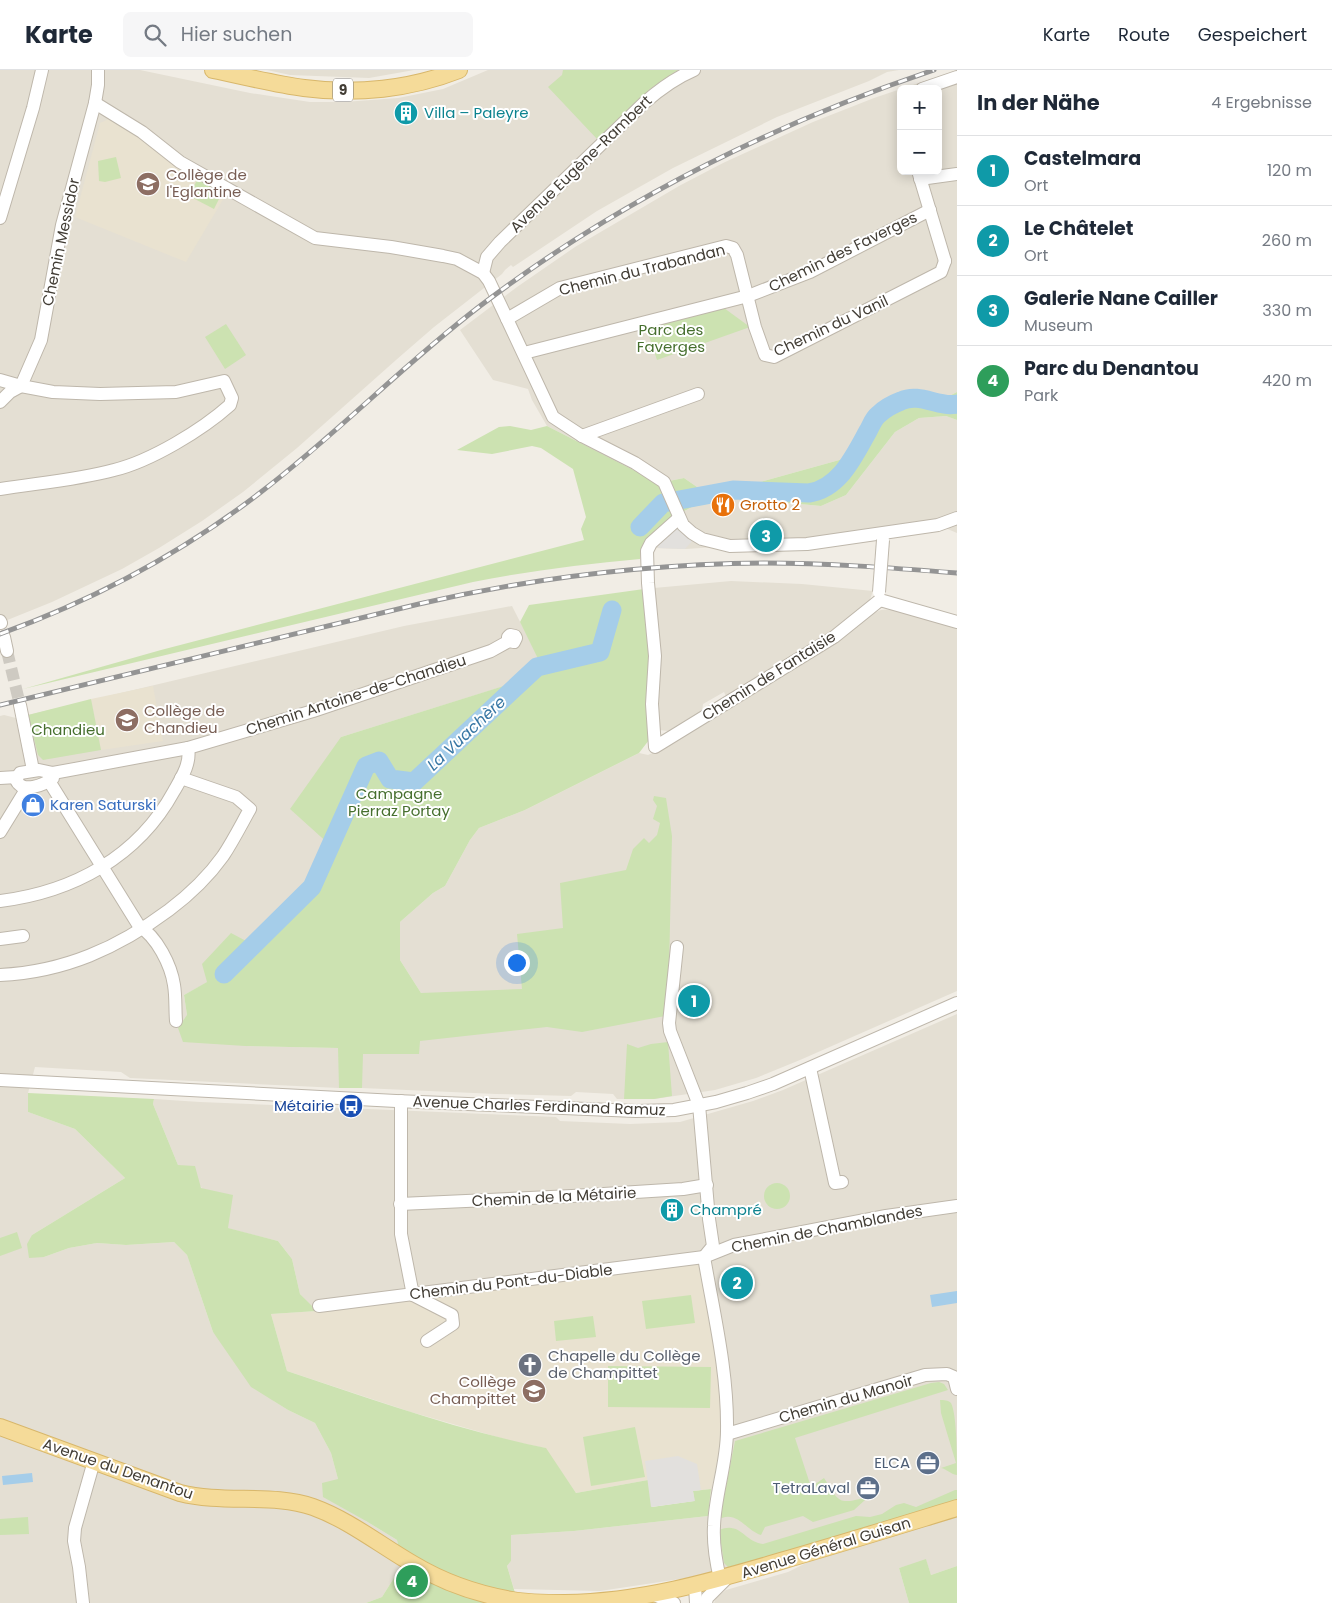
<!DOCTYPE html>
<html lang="de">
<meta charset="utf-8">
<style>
body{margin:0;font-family:Poppins,sans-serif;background:#f6f6f7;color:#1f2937}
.controls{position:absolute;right:15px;top:15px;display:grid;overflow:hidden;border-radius:8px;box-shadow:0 2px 12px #0003}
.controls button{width:45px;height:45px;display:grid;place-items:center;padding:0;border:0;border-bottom:1px solid #e0e1e3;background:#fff;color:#1f2937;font:25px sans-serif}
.you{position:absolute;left:516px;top:892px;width:18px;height:18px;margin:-12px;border:4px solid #fff;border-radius:50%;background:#1a73e8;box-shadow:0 0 0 8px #1a73e833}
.badge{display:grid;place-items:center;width:32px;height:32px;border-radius:50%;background:#d93025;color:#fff;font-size:16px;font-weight:700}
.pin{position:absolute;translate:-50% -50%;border:2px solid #fff;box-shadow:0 1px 5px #0006}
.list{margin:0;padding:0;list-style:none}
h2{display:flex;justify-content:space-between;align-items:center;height:65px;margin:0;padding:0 20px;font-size:21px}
h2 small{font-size:16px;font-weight:400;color:#747a83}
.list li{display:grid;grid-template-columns:32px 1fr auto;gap:15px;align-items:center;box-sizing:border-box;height:70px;padding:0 20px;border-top:1px solid #e0e1e3}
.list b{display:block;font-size:19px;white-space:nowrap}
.list p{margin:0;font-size:16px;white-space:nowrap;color:#747a83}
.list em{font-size:16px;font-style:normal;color:#747a83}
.icon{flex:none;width:28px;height:28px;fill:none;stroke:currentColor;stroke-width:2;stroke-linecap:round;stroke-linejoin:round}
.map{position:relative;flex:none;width:957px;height:1533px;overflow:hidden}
header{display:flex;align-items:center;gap:30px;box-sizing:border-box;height:70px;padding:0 25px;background:#fff;border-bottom:1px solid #e0e1e3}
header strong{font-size:24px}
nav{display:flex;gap:28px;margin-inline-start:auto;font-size:18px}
.search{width:350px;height:45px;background:#f6f6f7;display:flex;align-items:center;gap:12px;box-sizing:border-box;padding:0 18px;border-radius:8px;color:#747a83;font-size:19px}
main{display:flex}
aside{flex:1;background:#fff}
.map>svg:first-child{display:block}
.residential{fill:#e4dfd3;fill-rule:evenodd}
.education{fill:#e9e2d0}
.green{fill:#cce2b1}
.parking{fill:#e2e0dd}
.water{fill:#a5cde9}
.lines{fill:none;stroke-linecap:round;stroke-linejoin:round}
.river{stroke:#a5cde9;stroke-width:19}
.minor-tunnel{stroke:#cecac2;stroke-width:12;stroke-dasharray:12 6;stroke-linecap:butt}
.minor-casing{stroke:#beb7ab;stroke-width:14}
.major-casing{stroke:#d8b76b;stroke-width:18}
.minor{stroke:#fff;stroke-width:12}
.major{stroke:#f5db99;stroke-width:16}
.rail-casing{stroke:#949494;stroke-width:5}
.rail{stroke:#fff;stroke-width:3;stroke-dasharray:9;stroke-linecap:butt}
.minor-bridge-casing{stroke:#beb7ab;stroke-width:14;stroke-linecap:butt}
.minor-bridge{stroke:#fff;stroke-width:12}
.labels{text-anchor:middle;stroke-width:4;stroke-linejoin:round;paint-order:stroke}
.shield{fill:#fff;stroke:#7b7772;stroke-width:1}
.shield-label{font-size:14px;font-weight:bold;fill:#423d35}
.culture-label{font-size:15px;fill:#0d838f;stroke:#fff;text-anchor:start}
.street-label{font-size:15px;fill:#423d35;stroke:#fff}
.education-label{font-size:15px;fill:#785e54;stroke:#fff;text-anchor:start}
.park-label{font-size:15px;fill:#466f2e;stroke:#fff}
.food-label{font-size:15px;fill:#c56008;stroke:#fff;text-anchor:start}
.shop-label{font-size:15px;fill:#366cbe;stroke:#fff;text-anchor:start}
.transit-label{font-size:15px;fill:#164399;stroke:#fff;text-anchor:end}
.worship-label{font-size:15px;fill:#5b616d;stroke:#fff;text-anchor:start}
.service-label{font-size:15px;fill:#4e5e75;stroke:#fff;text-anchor:end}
.water-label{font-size:16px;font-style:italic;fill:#3877a4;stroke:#fff}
</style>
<header>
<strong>Karte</strong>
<div class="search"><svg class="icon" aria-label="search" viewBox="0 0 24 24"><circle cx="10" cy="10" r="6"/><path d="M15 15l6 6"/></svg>Hier suchen</div>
<nav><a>Karte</a><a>Route</a><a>Gespeichert</a></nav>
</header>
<main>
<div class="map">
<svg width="957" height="1533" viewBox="0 0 957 1533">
<rect width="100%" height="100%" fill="#f1ede5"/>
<g class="residential">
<path d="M 0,0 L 140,0 L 250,23 L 310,32 L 344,32 L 398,28 L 443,19 L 488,0 L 899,0 L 887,2 L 869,11 L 777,47 L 673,98 L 597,141 L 513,197 L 511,195 L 505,200 L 502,204 L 434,257 L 396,290 L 297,378 L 243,422 L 202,451 L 159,478 L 122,499 L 52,532 L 0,553 Z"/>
<path d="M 267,0 L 414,0 L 369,8 L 290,5 Z"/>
<path d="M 957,0 L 957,322 L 943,329 L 905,333 L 864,358 L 843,389 L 710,426 L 684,408 L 659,413 L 547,356 L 532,330 L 528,319 L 493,310 L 460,260 L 517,217 L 575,177 L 679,116 L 723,93 L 813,52 L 874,28 ZM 901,19 L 938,19 L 938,101 L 901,101 Z"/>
<path d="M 946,346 L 957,350 L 957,463 L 938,455 L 730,476 L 686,479 L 655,478 L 641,479 L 674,447 L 692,437 L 757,424 L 779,432 L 821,436 L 846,425 L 895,362 L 919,348 Z"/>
<path d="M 731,511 L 802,514 L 873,521 L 868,535 L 842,555 L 727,628 L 724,622 L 703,634 L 702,641 L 668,661 L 659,660 L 656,653 L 654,518 Z"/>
<path d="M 512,536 L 546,603 L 341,667 L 331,776 L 313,819 L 265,865 L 248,872 L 208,912 L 184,925 L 187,945 L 245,976 L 339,978 L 339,1018 L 130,1008 L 121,1002 L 35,997 L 28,1023 L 28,1042 L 75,1059 L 125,1108 L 32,1165 L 44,1187 L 69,1178 L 97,1173 L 126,1175 L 174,1172 L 187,1185 L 213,1262 L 274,1331 L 288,1340 L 315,1353 L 331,1383 L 338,1409 L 366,1451 L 397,1470 L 402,1495 L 382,1527 L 366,1533 L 0,1533 L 0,646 L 4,645 L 16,648 L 28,645 L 404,556 Z"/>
<path d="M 893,539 L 957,559 L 957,921 L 800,990 L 756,1008 L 715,1020 L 654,1029 L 617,1029 L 613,1024 L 576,1022 L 571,1026 L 496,1024 L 362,1018 L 362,984 L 421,923 L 400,890 L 400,852 L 433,823 L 445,816 L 470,770 L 479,758 L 525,740 L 639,683 L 648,685 L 657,681 L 865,547 L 881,540 Z"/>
<path d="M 957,944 L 957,1429 L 700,1506 L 600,1521 L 514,1519 L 507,1496 L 511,1491 L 511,1465 L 574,1461 L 708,1446 L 711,1419 L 408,1341 L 300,1224 L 292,1189 L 278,1171 L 227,1158 L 201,1117 L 178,1095 L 153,1034 L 154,1029 L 200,1032 L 556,1047 L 560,1051 L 630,1054 L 680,1052 L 753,1031 L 783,1020 Z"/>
<path d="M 957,1446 L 957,1496 L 931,1505 L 926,1490 L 899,1498 L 909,1533 L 714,1533 L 716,1528 L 726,1520 L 788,1502 L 806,1493 Z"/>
</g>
<g class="education">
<path d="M 111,48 L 228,121 L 186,192 L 75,147 L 100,53 Z"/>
<path d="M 153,616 L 163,671 L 101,680 L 91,629 Z"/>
<path d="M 670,1195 L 700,1195 L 721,1309 L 723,1362 L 711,1419 L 693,1421 L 651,1437 L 648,1410 L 576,1423 L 545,1378 L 511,1371 L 408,1341 L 287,1301 L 271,1244 L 317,1241 Z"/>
</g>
<g class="green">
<path d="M 563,0 L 678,0 L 650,19 L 597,69 L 548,17 L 562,5 Z"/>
<path d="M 116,87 L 121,108 L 105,112 L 99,111 L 98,91 Z"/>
<path d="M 198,108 L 223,121 L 214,139 L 189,126 Z"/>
<path d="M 724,238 L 750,257 L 657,290 L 646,257 Z"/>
<path d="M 226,254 L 246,285 L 225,299 L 205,267 Z"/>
<path d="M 957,322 L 957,350 L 946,346 L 919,348 L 895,362 L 846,425 L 821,436 L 779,432 L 757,424 L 692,437 L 673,447 L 653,466 L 641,479 L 640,489 C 584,494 528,501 473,512 L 23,619 L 161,580 L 584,470 L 581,459 L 586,447 L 573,399 L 541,378 L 532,376 L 492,384 L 457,380 L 499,357 L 510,356 L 531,360 L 547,356 L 659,413 L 684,408 L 710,426 L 843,389 L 864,358 L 905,333 L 943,329 Z"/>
<path d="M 644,519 L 650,563 L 649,670 L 639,683 L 525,740 L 479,758 L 470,770 L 445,816 L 433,823 L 400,852 L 400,890 L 421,923 L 522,919 L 517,864 L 563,858 L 560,813 L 626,800 L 633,779 L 644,768 L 649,773 L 657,765 L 660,753 L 653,749 L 657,736 L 653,730 L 654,726 L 666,728 L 672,766 L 669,899 L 665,946 L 582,962 L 547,957 L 420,971 L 419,984 L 363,984 L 362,1018 L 339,1018 L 338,978 L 245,976 L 183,972 L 178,958 L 187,945 L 184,925 L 207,912 L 202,894 L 231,863 L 248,872 L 265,865 L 313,819 L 331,776 L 290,739 L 341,667 L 545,603 L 520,552 L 529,535 Z"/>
<path d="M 91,629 L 101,680 L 43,690 L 38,685 L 28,645 Z"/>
<path d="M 668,972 L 672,1026 L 654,1029 L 624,1029 L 627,974 L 638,978 L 651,974 Z"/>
<path d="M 28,1023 L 154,1029 L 153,1034 L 178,1095 L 195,1096 L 201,1118 L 233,1125 L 228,1158 L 278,1171 L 292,1189 L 300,1224 L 317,1241 L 271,1244 L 287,1301 C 372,1329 457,1360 546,1378 L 576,1423 L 648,1410 L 652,1437 L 694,1431 L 693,1421 L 711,1419 L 708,1446 L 574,1461 L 511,1465 L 511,1491 L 507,1496 L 518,1533 L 366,1533 L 382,1527 L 402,1495 L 397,1470 L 366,1451 L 323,1427 L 322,1413 L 338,1409 L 331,1383 L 315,1353 L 288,1340 L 251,1317 L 213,1262 L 187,1185 L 174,1172 L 126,1175 L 97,1173 L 69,1178 L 44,1187 L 29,1188 L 27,1174 L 32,1165 L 125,1108 L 75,1059 L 28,1042 Z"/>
<circle cx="777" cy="1126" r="13"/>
<path d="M 17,1162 L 22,1178 L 0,1186 L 0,1168 Z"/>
<path d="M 691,1225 L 695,1253 L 646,1259 L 642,1231 Z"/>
<path d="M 593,1246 L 596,1267 L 556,1271 L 554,1251 Z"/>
<path d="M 608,1296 L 711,1297 L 710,1338 L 608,1337 Z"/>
<path d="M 939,1312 L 944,1314 L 948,1320 L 795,1368 L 811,1417 L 824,1408 C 839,1431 837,1435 864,1428 L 865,1430 L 854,1440 L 813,1452 L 803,1446 L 765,1457 L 761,1465 C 747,1461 738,1442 722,1448 L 720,1447 L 735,1371 L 931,1313 Z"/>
<path d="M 940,1330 C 944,1330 948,1330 951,1333 C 957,1344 957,1390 957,1405 C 950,1404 947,1399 941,1398 L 956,1393 L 941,1343 Z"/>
<path d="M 635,1357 L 645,1407 L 591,1416 L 583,1367 Z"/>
<path d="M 955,1420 L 957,1420 L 957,1430 L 729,1498 L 724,1493 L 719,1460 C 741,1451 744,1472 763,1474 L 856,1446 L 870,1447 L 882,1444 L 896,1435 L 904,1433 L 916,1437 Z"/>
<path d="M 28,1447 L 29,1464 L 0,1465 L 0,1449 Z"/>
<path d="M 926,1489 L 931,1505 L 957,1496 L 957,1533 L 909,1533 L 899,1498 Z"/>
</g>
<g class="parking">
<path d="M 677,452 L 695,468 L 685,479 L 658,478 L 659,468 Z"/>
<path d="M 678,1386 L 697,1394 L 701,1420 L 693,1421 L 695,1431 L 651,1437 L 645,1391 Z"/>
</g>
<g class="water">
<path d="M 957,1221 L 957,1233 L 932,1237 L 930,1225 Z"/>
<path d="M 32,1403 L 33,1412 L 3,1415 L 2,1406 Z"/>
</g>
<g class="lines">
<g class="river">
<path d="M 640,457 L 663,433 L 733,420 L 809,423 C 840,418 854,386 868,361 C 871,356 873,349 878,345 C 884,339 893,334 901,331 C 920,322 938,338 957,334"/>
<path d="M 224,904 L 312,817 L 366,696 L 379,691 L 390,709 L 414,712 L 537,597 L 600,582 L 612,540"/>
</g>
<path class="minor-tunnel" d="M 7,581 L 20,635"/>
<g class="minor-casing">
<g id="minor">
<path d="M 922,19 L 957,7"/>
<path d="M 95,33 L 142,62 L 180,92 L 315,168 L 391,177 L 443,186 L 457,189 L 483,203 L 489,211 L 507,249 L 553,347 L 582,366 L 635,393 L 664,412 L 683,455 L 692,463 L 702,469 L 730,476 L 807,474 L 938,455 L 957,448"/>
<path d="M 918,101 L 945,191"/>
<path d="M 920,109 L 957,104"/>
<path d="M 0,148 L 33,38 L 42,0"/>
<path d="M 483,203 L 487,187 L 500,172 L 644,33 C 660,19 675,8 694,0"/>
<path d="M 507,249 L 560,218 L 726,176 L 733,178 L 737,185 L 755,257 L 765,285 L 774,287 L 941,202 L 945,191"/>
<path d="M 524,283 L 748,226 L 810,202 L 930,140"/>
<path d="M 0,310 L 21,316 L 53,322 L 100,324 L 176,322 L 224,311 L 232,328 L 230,335 C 202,360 151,391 114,400 C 77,410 38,413 0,419"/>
<path d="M 0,332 L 10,322 L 21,316 L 41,270 L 62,155 L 95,33 L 98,15 L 98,0"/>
<path d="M 582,366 L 698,324"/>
<path d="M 679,448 L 651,473 L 647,481 L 648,513 L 655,586 L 652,634 L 655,677 L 834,567 L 880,530"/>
<path d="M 880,530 L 957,552"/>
<path d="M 0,551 L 1,553"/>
<path d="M 4,567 L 7,581"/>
<path d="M 20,635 L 33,700"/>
<path d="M 39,700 L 53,703 L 53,708 C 44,715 22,724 16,710 L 20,703 Z"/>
<path d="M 53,703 L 188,678 L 313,641 L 491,581 L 509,571 L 514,572 L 516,568 L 515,566 L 510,565 L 508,567 L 509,571"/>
<path d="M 0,708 L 17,707"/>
<path d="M 49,711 L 139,856 C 157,867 171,895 174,915 C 176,927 175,939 176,951"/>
<path d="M 0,762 L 27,718"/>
<path d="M 0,831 C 73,822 138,787 174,721 C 182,707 191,693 188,678"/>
<path d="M 0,869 L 23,866"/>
<path d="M 677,877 L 669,953 L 670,961 L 699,1035 L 709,1149 L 713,1176 L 704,1187"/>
<path d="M 0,905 C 64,902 118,878 169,840 C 189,825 208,807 223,786 C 233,771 241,755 250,739 L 236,727 L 181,708"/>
<path d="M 810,998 L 835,1113 L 842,1112"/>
<path d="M 0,1010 L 396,1031 L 636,1041 L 674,1040 L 716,1032 L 747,1023 L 773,1014 L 957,933"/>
<path d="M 401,1031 L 401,1164 L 413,1225"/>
<path d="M 400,1134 L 572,1126 L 683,1119 L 707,1115"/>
<path d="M 704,1187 C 714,1245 728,1302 727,1361 C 727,1393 715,1424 714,1456 C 713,1473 716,1492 720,1509"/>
<path d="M 413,1225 L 452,1245 L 453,1254 L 427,1271"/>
<path d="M 319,1236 L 704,1187 L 734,1175 L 886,1146 L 957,1136"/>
<path d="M 727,1364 L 925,1305 L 947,1304 L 954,1307 L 957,1319"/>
<path d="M 695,1516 L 696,1533"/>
<path d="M 654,1525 L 674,1533"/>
<path d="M 83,1533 L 79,1497 L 74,1471 L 75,1458 L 94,1391"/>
<path d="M 706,1533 L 707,1528 L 728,1507"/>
</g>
</g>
<g class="major-casing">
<g id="major">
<path d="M 213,0 C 243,6 274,14 304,18 C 356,25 411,19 459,0"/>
<path d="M 0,1357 L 180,1423 C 223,1434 274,1423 313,1437 C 349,1450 380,1475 413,1494 C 443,1512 477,1524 512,1530 C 529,1533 547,1533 565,1533 C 640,1532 710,1512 781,1491 C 840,1474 898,1456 957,1438"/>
</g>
</g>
<use href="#minor" class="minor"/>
<use href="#major" class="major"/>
<g class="rail-casing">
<g id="rail">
<path d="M 0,564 C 94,530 182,483 261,422 C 337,364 404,294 480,236 C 617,132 770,55 934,0"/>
<path d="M 0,635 L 419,534 C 532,508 647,494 764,493 C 828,493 893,498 957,503"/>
</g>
</g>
<use href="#rail" class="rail"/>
<g class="minor-bridge-casing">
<path id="minor-bridge" d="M 879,522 L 883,470"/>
</g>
<use href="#minor-bridge" class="minor-bridge"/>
</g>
<defs>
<g id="building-disc" transform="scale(1.25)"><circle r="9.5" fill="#0f9aa8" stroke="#fff"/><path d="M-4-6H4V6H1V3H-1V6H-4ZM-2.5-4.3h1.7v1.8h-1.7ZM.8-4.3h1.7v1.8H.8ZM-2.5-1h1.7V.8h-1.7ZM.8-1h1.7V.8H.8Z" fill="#fff"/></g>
<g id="school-disc" transform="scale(1.25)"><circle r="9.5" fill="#8d6e63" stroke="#fff"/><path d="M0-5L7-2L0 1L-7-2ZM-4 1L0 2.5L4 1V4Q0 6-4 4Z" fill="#fff"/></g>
<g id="restaurant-disc" transform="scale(1.25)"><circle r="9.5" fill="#e8710a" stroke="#fff"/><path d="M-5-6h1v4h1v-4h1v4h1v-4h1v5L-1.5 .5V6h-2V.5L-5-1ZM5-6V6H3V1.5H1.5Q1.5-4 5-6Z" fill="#fff"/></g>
<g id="shop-disc" transform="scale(1.25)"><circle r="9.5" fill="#3f7fe0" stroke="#fff"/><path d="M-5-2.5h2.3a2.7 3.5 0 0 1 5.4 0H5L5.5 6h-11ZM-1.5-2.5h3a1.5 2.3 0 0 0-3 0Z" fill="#fff"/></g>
<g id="bus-disc" transform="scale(1.25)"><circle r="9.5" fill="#1a4fb4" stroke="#fff"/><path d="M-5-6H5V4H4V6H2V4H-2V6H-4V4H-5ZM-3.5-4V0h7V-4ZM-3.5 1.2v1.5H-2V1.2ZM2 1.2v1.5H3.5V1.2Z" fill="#fff"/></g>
<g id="church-disc" transform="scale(1.25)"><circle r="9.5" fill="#6b7280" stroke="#fff"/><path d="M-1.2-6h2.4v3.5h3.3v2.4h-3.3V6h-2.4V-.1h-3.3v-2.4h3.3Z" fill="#fff"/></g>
<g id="office-disc" transform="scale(1.25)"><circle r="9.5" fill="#5c6f8a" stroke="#fff"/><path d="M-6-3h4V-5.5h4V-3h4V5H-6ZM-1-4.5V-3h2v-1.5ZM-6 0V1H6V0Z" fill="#fff"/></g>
</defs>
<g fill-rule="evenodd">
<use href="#building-disc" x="406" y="43"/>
<use href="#school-disc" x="148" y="114"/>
<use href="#restaurant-disc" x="723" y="435"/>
<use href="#school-disc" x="127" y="650"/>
<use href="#shop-disc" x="33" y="735"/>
<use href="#bus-disc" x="351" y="1036"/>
<use href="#building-disc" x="672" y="1140"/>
<use href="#church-disc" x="530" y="1295"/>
<use href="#school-disc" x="534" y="1321"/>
<use href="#office-disc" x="928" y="1393"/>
<use href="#office-disc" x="868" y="1418"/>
</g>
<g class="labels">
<rect class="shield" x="333" y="8.5" width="20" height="23" rx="4"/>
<g class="shield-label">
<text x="343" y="25">9</text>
</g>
<g class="culture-label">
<text x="424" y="48">Villa – Paleyre</text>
<text x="690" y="1145">Champré</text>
</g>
<g class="street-label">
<text transform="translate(581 94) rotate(-44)" y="5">Avenue Eugène-Rambert</text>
<text transform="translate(61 172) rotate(-78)" y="5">Chemin Messidor</text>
<text transform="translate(843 182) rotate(-26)" y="5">Chemin des Faverges</text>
<text transform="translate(642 200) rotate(-14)" y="5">Chemin du Trabandan</text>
<text transform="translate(831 256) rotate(-25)" y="5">Chemin du Vanil</text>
<text transform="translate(769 606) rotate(-32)" y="5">Chemin de Fantaisie</text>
<text transform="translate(356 625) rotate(-18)" y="5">Chemin Antoine-de-Chandieu</text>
<text transform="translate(539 1036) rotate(2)" y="5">Avenue Charles Ferdinand Ramuz</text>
<text transform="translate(554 1127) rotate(-3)" y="5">Chemin de la Métairie</text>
<text transform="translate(827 1159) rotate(-11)" y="5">Chemin de Chamblandes</text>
<text transform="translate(511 1212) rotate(-7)" y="5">Chemin du Pont-du-Diable</text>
<text transform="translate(846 1329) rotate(-16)" y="5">Chemin du Manoir</text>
<text transform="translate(118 1399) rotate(19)" y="5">Avenue du Denantou</text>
<text transform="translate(826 1478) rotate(-17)" y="5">Avenue Général Guisan</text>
</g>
<g class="education-label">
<text x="166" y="110">Collège de<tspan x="166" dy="17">l'Eglantine</tspan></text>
<text x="144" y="646">Collège de<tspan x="144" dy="17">Chandieu</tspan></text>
<text x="516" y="1317" text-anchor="end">Collège<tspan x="516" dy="17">Champittet</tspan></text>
</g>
<g class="park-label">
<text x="671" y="265">Parc des<tspan x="671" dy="17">Faverges</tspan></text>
<text x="68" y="665">Chandieu</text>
<text x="399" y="729">Campagne<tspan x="399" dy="17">Pierraz Portay</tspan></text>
</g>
<g class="food-label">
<text x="740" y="440">Grotto 2</text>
</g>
<g class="shop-label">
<text x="50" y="740">Karen Saturski</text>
</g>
<g class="transit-label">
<text x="334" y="1041">Métairie</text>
</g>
<g class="worship-label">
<text x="548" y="1291">Chapelle du Collège<tspan x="548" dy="17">de Champittet</tspan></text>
</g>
<g class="service-label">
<text x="910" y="1398">ELCA</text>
<text x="850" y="1423">TetraLaval</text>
</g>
<g class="water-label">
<text transform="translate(466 663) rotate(-43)" y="6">La Vuachère</text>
</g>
</g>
</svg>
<div class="controls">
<button>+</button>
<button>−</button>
</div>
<div class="you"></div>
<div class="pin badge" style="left:694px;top:931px;background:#0f9aa8">1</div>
<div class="pin badge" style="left:737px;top:1213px;background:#0f9aa8">2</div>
<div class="pin badge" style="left:766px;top:466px;background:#0f9aa8">3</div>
<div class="pin badge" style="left:412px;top:1511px;background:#2e9e5b">4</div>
</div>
<aside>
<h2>In der Nähe<small>4 Ergebnisse</small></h2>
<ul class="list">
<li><span class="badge" style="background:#0f9aa8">1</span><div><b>Castelmara</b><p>Ort</p></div><em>120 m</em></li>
<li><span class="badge" style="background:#0f9aa8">2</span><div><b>Le Châtelet</b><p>Ort</p></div><em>260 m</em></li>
<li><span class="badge" style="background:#0f9aa8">3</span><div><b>Galerie Nane Cailler</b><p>Museum</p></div><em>330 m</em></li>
<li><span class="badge" style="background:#2e9e5b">4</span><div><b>Parc du Denantou</b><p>Park</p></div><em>420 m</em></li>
</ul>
</aside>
</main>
